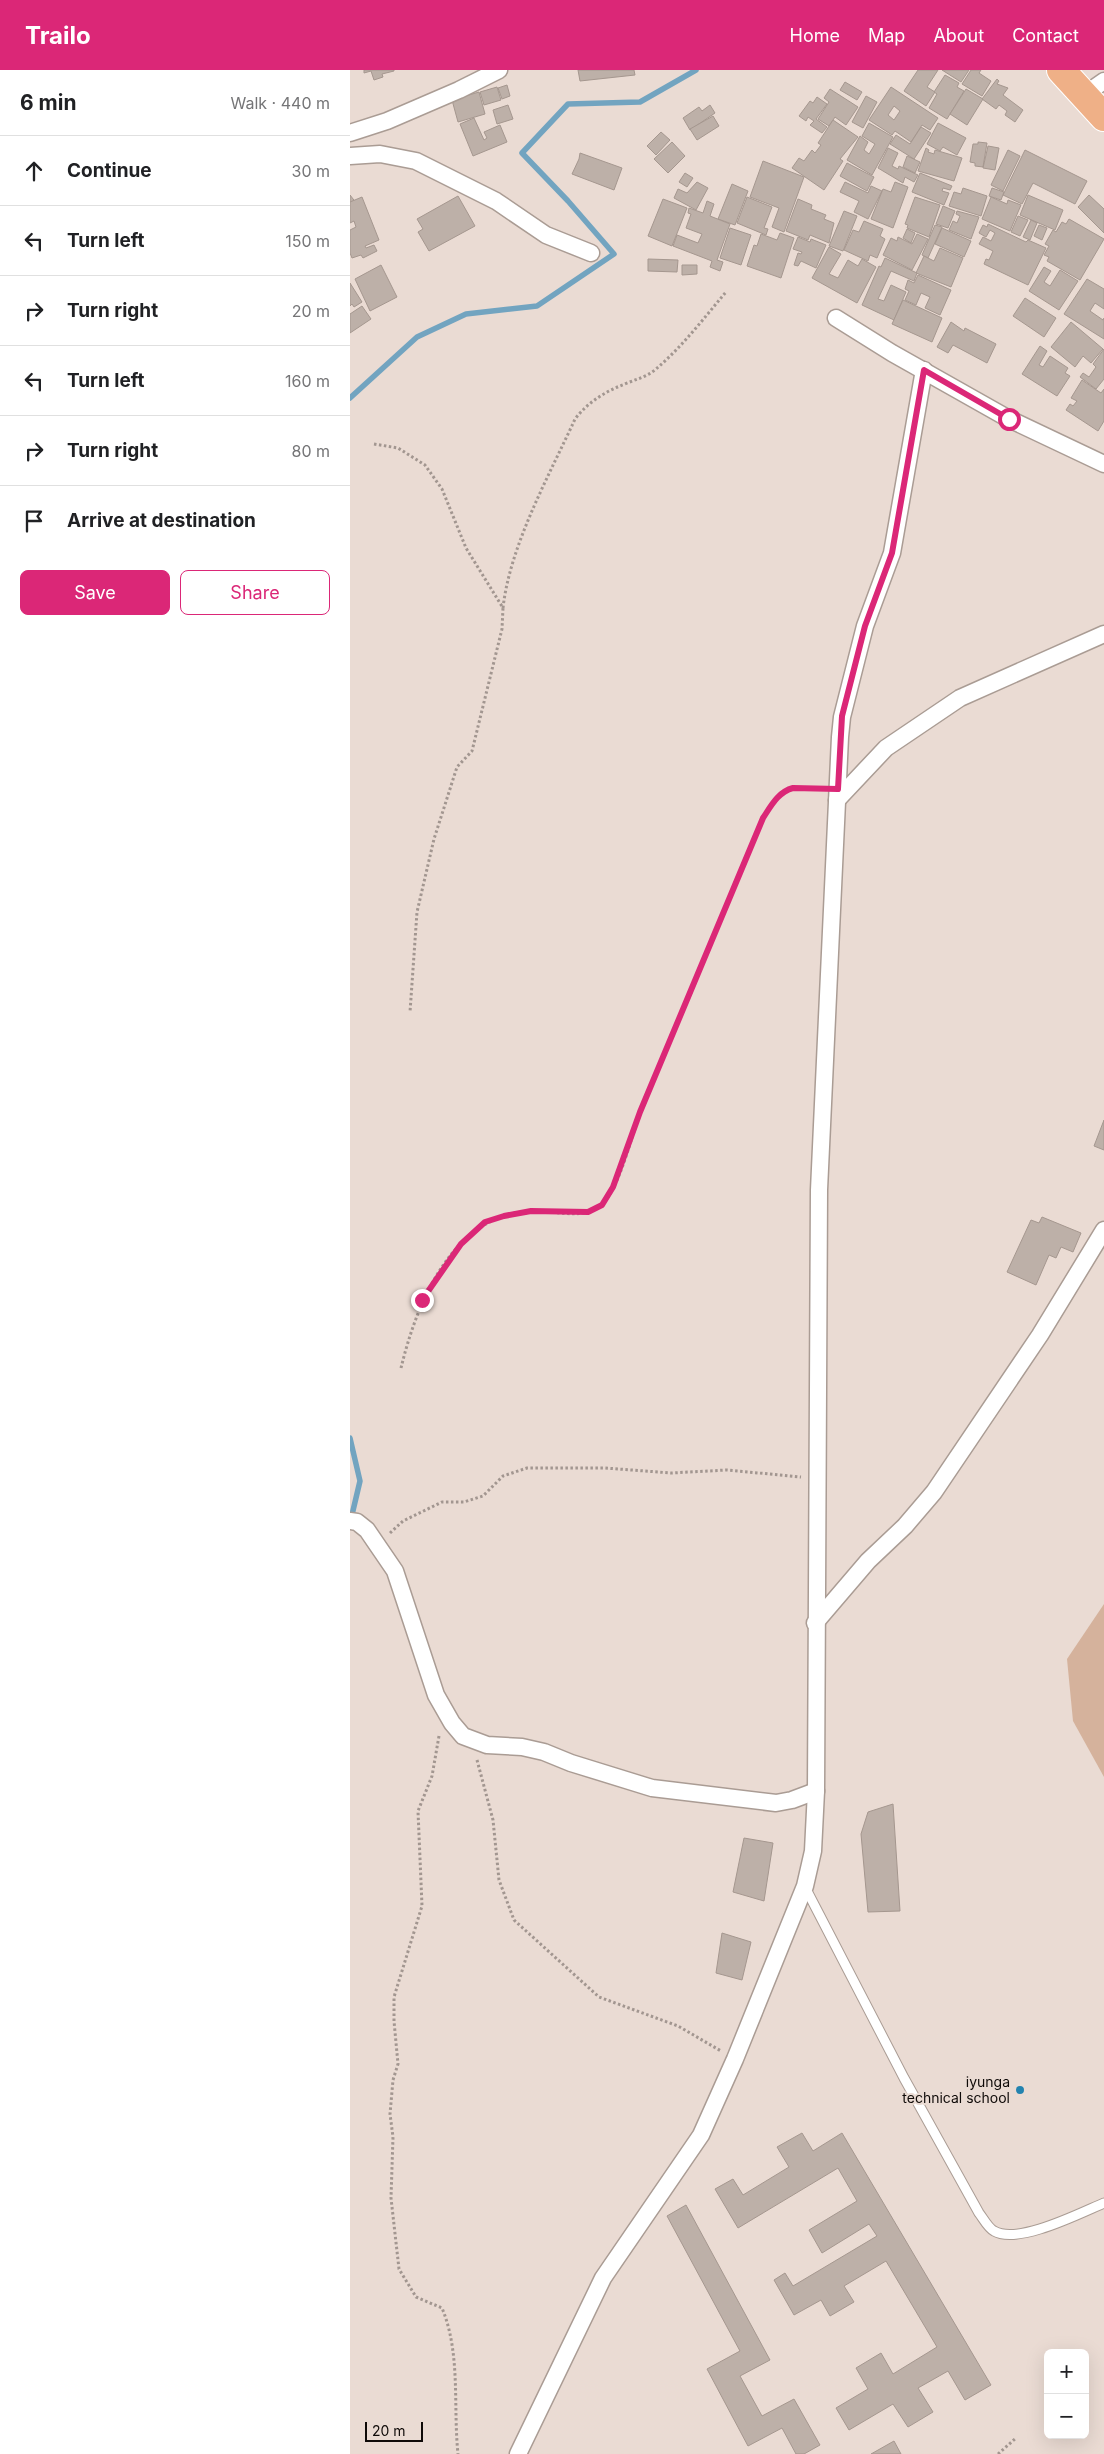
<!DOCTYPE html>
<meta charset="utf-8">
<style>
body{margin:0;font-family:Inter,sans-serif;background:#f2f2f2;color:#202124}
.controls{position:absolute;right:15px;bottom:15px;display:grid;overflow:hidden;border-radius:8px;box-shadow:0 5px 20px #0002}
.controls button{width:45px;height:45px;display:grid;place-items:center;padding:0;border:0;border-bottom:1px solid #e0e0e0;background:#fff;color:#202124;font:25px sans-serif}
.scale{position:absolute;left:15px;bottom:12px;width:58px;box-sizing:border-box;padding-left:5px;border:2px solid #0f0a08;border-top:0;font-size:14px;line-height:18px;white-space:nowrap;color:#0f0a08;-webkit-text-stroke:4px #eadbd3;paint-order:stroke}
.stop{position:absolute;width:15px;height:15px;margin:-11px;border:4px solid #db2777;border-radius:50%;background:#fff}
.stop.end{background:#db2777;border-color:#fff;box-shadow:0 1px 5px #0008}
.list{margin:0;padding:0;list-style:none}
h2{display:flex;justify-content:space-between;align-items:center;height:65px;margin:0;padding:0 20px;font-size:21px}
h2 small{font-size:16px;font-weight:400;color:#757577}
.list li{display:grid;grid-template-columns:32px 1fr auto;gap:15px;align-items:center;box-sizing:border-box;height:70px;padding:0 20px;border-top:1px solid #e0e0e0}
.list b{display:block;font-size:19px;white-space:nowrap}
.list em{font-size:16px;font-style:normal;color:#757577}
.actions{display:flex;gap:10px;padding:15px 20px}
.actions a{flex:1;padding:11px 0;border:1px solid #db2777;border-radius:8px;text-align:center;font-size:18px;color:#db2777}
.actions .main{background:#db2777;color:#fff}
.icon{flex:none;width:28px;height:28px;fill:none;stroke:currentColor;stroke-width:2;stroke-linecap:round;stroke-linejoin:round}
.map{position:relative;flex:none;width:754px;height:2384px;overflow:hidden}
header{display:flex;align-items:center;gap:30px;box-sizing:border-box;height:70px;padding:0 25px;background:#db2777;color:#fff}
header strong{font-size:24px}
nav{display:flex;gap:28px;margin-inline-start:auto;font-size:18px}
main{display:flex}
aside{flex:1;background:#fff}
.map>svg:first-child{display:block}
.green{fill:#d5b29c}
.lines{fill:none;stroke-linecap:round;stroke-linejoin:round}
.stream{stroke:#72a4c0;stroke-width:5.5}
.building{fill:#bdb0a8;stroke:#a5978f;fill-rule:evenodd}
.lane-casing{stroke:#aa9c94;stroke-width:11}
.street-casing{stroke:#aa9c94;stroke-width:19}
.highway-casing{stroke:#fff;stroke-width:30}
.path{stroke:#a29690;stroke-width:3;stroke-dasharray:2.5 2.5;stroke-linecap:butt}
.lane{stroke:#fff;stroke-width:9}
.street{stroke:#fff;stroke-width:16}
.highway{stroke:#efb087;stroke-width:28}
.route{stroke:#db2777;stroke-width:6}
.poi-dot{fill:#2383af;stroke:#eadbd3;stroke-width:2}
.labels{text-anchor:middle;stroke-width:4;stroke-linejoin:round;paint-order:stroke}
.poi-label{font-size:14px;fill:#0f0a08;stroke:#eadbd3;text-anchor:end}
</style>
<header>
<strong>Trailo</strong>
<nav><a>Home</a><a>Map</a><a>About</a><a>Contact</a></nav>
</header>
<main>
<aside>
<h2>6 min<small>Walk · 440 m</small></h2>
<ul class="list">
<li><svg class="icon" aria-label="ahead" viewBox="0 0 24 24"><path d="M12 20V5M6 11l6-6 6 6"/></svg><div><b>Continue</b></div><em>30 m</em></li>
<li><svg class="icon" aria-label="left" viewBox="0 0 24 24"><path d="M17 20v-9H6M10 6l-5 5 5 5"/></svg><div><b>Turn left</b></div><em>150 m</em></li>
<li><svg class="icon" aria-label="right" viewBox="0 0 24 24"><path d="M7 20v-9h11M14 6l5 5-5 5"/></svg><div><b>Turn right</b></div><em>20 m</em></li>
<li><svg class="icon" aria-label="left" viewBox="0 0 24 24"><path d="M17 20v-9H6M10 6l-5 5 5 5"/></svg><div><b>Turn left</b></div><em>160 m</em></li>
<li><svg class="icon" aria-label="right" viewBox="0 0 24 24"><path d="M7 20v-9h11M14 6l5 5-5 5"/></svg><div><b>Turn right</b></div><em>80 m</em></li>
<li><svg class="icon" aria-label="arrive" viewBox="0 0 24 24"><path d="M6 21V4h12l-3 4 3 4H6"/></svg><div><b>Arrive at destination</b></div></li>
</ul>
<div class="actions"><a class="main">Save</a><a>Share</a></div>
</aside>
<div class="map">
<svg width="754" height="2384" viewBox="0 0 754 2384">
<rect width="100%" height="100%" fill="#eadbd3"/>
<path class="green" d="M 754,1534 L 754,1707 L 723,1651 L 717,1589 Z"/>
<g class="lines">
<g class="stream">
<path d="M 0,328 L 67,267 L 116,244 L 187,236 L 264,184 L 218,131 L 172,83 L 218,34 L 290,32 L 346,0"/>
<path d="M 0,1368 L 10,1411 L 1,1449"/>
</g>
</g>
<g class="building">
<path d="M 14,0 L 44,0 L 44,1 L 32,4 L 33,7 L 24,10 L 21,1 L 14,3 Z"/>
<path d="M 228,0 L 284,0 L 285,5 L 230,11 Z"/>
<path d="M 568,0 L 588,0 L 577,17 L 585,22 L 576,36 L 554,21 Z"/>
<path d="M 592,0 L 619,0 L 611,12 Z"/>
<path d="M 621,0 L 631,0 L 629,3 L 641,11 L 632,26 L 612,14 Z"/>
<path d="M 595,5 L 609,13 L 607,17 L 614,21 L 597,49 L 579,38 L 587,24 L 584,22 Z"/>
<path d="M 647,9 L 649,11 L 647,14 L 658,18 L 653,25 L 673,40 L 665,52 L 655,45 L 657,41 L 649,35 L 646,39 L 632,29 Z"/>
<path d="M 495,12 L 512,22 L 507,30 L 490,20 Z"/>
<path d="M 157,15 L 160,26 L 152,29 L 148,18 Z"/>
<path d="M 147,17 L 151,30 L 134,35 L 130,22 Z"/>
<path d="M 541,17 L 588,48 L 580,60 L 572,55 L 561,72 L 545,61 L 542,65 L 519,50 ZM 544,36 L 550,41 L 544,50 L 538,45 Z"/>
<path d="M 480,19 L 508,37 L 496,55 L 485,47 L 479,56 L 468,49 L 479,32 L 474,28 Z"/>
<path d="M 616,19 L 633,29 L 617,55 L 600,44 Z"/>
<path d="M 129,22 L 135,44 L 108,52 L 102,30 Z"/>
<path d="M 516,26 L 527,32 L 513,58 L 502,52 Z"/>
<path d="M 467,27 L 477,34 L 466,49 L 477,57 L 472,63 L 460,55 L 464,51 L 458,47 L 456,51 L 449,46 L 460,31 L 463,33 Z"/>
<path d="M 158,35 L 163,49 L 147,54 L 143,40 Z"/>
<path d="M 360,35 L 365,43 L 340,60 L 333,48 L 349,37 L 352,41 Z"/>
<path d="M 363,46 L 369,56 L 347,70 L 340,59 Z"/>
<path d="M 124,48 L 134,70 L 137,68 L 134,62 L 150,55 L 157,72 L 123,86 L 110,54 Z"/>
<path d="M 483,50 L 508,67 L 490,89 L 493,91 L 474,120 L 442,98 L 449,88 L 454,91 L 462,80 L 465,83 L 471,75 L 468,73 Z"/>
<path d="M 519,53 L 543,67 L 522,105 L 497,90 L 510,66 L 518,72 L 514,80 L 519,84 L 525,74 L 512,66 Z"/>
<path d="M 588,53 L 616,68 L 607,85 L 593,77 L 590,81 L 577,74 Z"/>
<path d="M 571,57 L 581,63 L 564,89 L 540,74 L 546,65 L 560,74 Z"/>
<path d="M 311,62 L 320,70 L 306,85 L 297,76 Z"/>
<path d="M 322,72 L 335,86 L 318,103 L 304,89 Z"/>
<path d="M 628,72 L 637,73 L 633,97 L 625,96 L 625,93 L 620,92 L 623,74 L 628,74 Z"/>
<path d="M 638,76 L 649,78 L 645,100 L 633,98 Z"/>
<path d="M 538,78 L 548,83 L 542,96 L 548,99 L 549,96 L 568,105 L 564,112 L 555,107 L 553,113 L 528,98 Z"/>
<path d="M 576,78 L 579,80 L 578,82 L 584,84 L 585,80 L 612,88 L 604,111 L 568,101 Z"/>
<path d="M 658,80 L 670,86 L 653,121 L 641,115 Z"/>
<path d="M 675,80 L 737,111 L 725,134 L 683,113 L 672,134 L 653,125 Z"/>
<path d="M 230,83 L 272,98 L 264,120 L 222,104 L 229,89 Z"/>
<path d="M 557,86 L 570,92 L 565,103 L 553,97 Z"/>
<path d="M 413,91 L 454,107 L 434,162 L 422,157 L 429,138 L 400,127 Z"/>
<path d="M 497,93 L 524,107 L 517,121 L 490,106 Z"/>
<path d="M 335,103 L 343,108 L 337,117 L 329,112 Z"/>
<path d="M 570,103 L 602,116 L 600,120 L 593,118 L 592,121 L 599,123 L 594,135 L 562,122 Z"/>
<path d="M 347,112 L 358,118 L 346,140 L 324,128 L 328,119 L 337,123 Z"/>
<path d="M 495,112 L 518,123 L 521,116 L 532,121 L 518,149 L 504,142 L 509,131 L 490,122 Z"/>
<path d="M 545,112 L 558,117 L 543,158 L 521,149 L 533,119 L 541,122 Z"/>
<path d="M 382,114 L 398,121 L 385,155 L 368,149 Z"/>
<path d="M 613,118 L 637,126 L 631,146 L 599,136 L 604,122 L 611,124 Z"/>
<path d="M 642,118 L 654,122 L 651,130 L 639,126 Z"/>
<path d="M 0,125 L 7,134 L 0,137 Z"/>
<path d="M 678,125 L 713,140 L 705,160 L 670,145 Z"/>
<path d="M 739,125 L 754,139 L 754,163 L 728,137 Z"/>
<path d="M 108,126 L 125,156 L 79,181 L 68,162 L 73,159 L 67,149 Z"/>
<path d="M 12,127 L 29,170 L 15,176 L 16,178 L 24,175 L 27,181 L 13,188 L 11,185 L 2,188 L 0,183 L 0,160 L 6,157 L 4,151 L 0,153 L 0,132 Z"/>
<path d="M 397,127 L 422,137 L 414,158 L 418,159 L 416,165 L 387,153 Z"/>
<path d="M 565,127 L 590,135 L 579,167 L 557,158 L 558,155 L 555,154 Z"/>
<path d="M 641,127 L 657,134 L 658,130 L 671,135 L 660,161 L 632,149 Z"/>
<path d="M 313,129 L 337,138 L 322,176 L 298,166 Z"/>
<path d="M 448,129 L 462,135 L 461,139 L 476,145 L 474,149 L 484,153 L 479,173 L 460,165 L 458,170 L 436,161 Z"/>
<path d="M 357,131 L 364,134 L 360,146 L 380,154 L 367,190 L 373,192 L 370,201 L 360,197 L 362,191 L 323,176 L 327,165 L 348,173 L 352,164 L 336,158 L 341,144 L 338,143 L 339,138 L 353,143 Z"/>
<path d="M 593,136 L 605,141 L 598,158 L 586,154 Z"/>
<path d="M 494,141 L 507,146 L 493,181 L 479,176 Z"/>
<path d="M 607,141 L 629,147 L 621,169 L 599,160 L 603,151 L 607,153 L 610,146 L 606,144 Z"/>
<path d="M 668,146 L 678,150 L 670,166 L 661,162 Z"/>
<path d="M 719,149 L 754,169 L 730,210 L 697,191 L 699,187 L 694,185 L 699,176 L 695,174 L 703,160 L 706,162 L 712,152 L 716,154 Z"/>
<path d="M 681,150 L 687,153 L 680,170 L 673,167 Z"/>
<path d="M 514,151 L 533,159 L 530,166 L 535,169 L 527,188 L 520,185 L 518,191 L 494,180 L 503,160 L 509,162 Z"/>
<path d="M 638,154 L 676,172 L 678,170 L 696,178 L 678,215 L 634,194 L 636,189 L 639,190 L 643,181 L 629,174 L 633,167 L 641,171 L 645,163 L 640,160 L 636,167 L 629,163 L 633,155 L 637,157 Z"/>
<path d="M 585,155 L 592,157 L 578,188 L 572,185 Z"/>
<path d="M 689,155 L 697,158 L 692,170 L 684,166 Z"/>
<path d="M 380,158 L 401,165 L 391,195 L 370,188 Z"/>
<path d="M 592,158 L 621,171 L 614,187 L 585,174 Z"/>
<path d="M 557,159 L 565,163 L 561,173 L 553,168 Z"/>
<path d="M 430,163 L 444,168 L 431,208 L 397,196 L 404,175 L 407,176 L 411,164 L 427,170 Z"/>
<path d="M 567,164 L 578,169 L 562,200 L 533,185 L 541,168 L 547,171 L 548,167 L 562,174 Z"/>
<path d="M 448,167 L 460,172 L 461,169 L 476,175 L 466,198 L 451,191 L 448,196 L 444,195 L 448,183 L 451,184 L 452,182 L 443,179 Z"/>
<path d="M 479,177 L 491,184 L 479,204 L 488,208 L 498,190 L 508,196 L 512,189 L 526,197 L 507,233 L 462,208 Z"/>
<path d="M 590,178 L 613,188 L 601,217 L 566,203 L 574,186 L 584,191 Z"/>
<path d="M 535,188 L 567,203 L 564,211 L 541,201 L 528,229 L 534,231 L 541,215 L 556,222 L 544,250 L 512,235 L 529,196 L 531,197 Z"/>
<path d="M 298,189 L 328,190 L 327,202 L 298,201 Z"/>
<path d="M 31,195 L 47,227 L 20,241 L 5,209 Z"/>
<path d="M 332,195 L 347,195 L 347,204 L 332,205 Z"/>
<path d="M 694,197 L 701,201 L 694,212 L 700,216 L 710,200 L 728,211 L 709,240 L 679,221 Z"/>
<path d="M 568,205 L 601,220 L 590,245 L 575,238 L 580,227 L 571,223 L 566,235 L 555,230 L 559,221 L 555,219 L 558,210 L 564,213 Z"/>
<path d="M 737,209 L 754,219 L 754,239 L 745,233 L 740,241 L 753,250 L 754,248 L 754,269 L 714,244 Z"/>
<path d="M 0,213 L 12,232 L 4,237 L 2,234 L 0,236 Z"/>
<path d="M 675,228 L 706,248 L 694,267 L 663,246 Z"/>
<path d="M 553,230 L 592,248 L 582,272 L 542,254 Z"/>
<path d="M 12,236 L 21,249 L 0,263 L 0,244 Z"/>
<path d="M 601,252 L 614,261 L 615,258 L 646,274 L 637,293 L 603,275 L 598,283 L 587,277 Z"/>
<path d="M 721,252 L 753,279 L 741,293 L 733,286 L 725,297 L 701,277 Z"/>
<path d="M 690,276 L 697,281 L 689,295 L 693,297 L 700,286 L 718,298 L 715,303 L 720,306 L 707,326 L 672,304 Z"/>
<path d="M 754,279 L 754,309 L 746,319 L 730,307 L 733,303 L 739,307 L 746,297 L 743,294 Z"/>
<path d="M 732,310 L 751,323 L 754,319 L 754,351 L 748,361 L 716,340 L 720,334 L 723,336 L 727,331 L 721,328 Z"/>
<path d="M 754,1050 L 754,1080 L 744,1076 Z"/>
<path d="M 692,1147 L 731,1163 L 723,1182 L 711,1177 L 706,1188 L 699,1185 L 686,1215 L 657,1202 L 681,1150 L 689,1153 Z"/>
<path d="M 543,1734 L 550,1841 L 518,1842 L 511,1764 L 518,1742 Z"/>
<path d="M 394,1768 L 423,1773 L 414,1831 L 383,1822 Z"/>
<path d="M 372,1863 L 401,1872 L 392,1910 L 366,1903 Z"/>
<path d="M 452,2063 L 463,2081 L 492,2063 L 641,2315 L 615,2330 L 598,2301 L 568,2318 L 583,2342 L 558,2357 L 543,2334 L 499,2360 L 486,2338 L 518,2319 L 506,2298 L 531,2283 L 543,2304 L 587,2277 L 536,2191 L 494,2216 L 504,2232 L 480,2246 L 471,2230 L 444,2245 L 424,2210 L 435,2203 L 443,2216 L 527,2166 L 519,2154 L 472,2183 L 459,2160 L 507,2131 L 488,2098 L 388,2158 L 365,2119 L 383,2109 L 393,2125 L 439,2097 L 427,2077 Z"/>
<path d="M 336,2135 L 420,2290 L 390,2306 L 412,2346 L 444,2329 L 470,2375 L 454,2384 L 446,2384 L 432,2358 L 398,2376 L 357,2299 L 390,2281 L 317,2146 Z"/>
<path d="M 544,2371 L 551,2384 L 521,2384 Z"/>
</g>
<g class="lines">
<g class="lane-casing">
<path id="lane" d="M 455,1817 L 554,2008 L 629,2143 C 633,2148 638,2158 644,2161 C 668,2175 730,2143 754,2133"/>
</g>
<g class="street-casing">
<g id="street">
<path d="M 734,25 L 754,11"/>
<path d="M 0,63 L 37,51 L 109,20 L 149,0"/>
<path d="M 0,86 L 30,84 L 66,91 L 146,131 L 196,165 L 241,183"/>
<path d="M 486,248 L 542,283 L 659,349 L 754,394"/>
<path d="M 487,730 L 536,678 L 610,628 L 754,564"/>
<path d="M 0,1451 L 7,1452 L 17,1460 L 45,1501 L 86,1625 L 102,1653 L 113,1666 L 137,1675 L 172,1677 L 194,1682 L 221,1693 L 302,1718 L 426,1733 L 442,1730 L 466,1721"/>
<path d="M 465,1553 L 518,1491 L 555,1456 L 584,1422 L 690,1265 L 754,1160"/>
<path d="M 168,2384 L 253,2208 L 351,2065 L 385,1989 L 455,1816 L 463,1781 L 466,1721 L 469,1120 L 490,667 L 492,647 L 515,556 L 542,483 L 574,300"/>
</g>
</g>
<g class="highway-casing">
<path id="highway" d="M 711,0 L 754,47"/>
</g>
<g class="path">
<path d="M 24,374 L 48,378 L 75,395 L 92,419 L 116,478 L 153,538 L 152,559 L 122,681 L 107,697 L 84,769 L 67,842 L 60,942"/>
<path d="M 153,538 C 160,475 199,406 225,349 C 238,332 256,321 275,314 C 286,309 297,307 306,299 C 332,277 354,248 376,222"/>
<path d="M 51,1298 C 67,1232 102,1145 181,1141 C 203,1140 233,1151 251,1135 C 270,1119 281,1065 291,1042 C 308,998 327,956 345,913 C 367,858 388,802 413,748 C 435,717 434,718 472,718"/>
<path d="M 40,1463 L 53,1451 L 92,1432 L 114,1432 L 133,1426 L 153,1406 L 177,1398 L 255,1398 L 321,1403 L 377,1400 L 451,1407"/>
<path d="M 89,1666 L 82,1706 L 68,1741 L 72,1836 L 44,1927 L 44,1951 L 48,1994 L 43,2010 L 40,2044 L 43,2067 L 41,2128 L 49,2199 L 66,2227 L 92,2238 C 111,2284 103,2336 108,2384"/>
<path d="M 127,1690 L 143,1750 L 149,1810 L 164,1850 L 249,1927 L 328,1956 L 371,1981"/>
<path d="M 648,2384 L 666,2368"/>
</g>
<use href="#lane" class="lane"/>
<use href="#street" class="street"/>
<use href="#highway" class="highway"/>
</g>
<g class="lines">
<path class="route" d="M 72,1230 L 111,1174 L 135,1152 L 154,1146 L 181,1141 L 238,1142 L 252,1135 L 263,1117 L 290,1042 L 413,748 C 421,736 428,722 443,718 L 488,719 L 492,646 L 515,556 L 542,483 L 574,300 L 659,349"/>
</g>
<circle class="poi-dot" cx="670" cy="2020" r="5"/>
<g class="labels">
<g class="poi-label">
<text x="660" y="2017">iyunga<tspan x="660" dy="16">technical school</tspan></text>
</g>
</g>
</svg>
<div class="controls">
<button>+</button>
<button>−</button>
</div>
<div class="scale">20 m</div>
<div class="stop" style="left:659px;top:349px"></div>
<div class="stop end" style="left:72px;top:1230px"></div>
</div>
</main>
